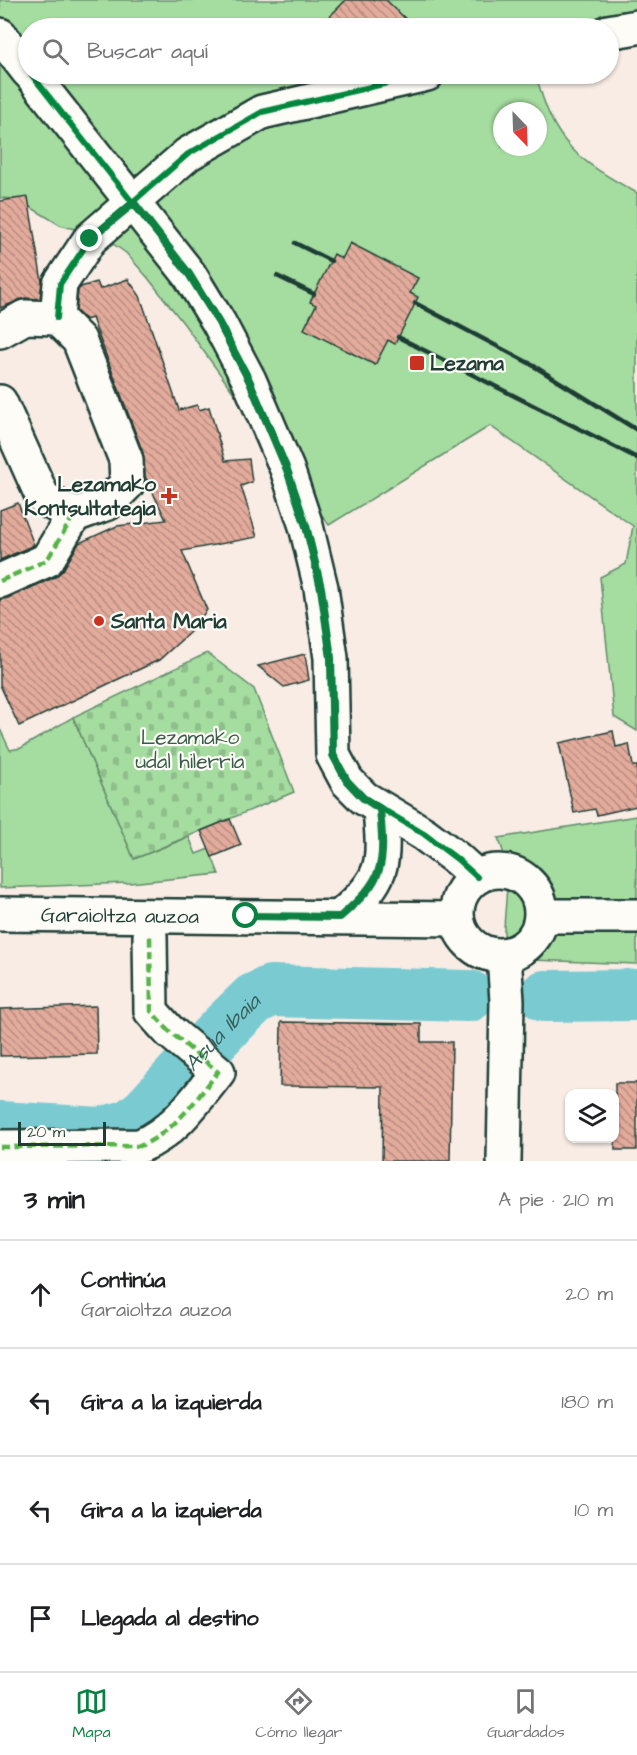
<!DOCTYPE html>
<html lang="es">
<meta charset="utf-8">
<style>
body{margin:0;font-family:"Architects Daughter",sans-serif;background:#f2f2f2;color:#202124}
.controls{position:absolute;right:18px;bottom:18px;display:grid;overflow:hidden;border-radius:12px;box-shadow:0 2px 4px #0004}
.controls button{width:54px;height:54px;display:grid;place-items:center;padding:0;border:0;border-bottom:2px solid #e0e0e0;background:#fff;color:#202124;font:30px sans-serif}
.compass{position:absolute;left:493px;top:102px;width:54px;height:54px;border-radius:50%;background:#fff;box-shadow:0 2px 4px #0004;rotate:157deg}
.scale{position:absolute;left:18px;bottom:15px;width:88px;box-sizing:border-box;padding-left:6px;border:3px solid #1f3d34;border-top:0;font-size:16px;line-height:21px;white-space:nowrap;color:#1f3d34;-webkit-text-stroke:4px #fdfcf7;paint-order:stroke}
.stop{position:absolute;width:18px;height:18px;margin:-14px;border:4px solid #0b8043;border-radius:50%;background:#fff}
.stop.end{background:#0b8043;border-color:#fff;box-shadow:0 2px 6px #0008}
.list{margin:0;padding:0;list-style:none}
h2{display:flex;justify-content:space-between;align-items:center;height:78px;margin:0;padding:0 24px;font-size:26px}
h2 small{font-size:20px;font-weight:400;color:#757577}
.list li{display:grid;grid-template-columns:39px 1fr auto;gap:18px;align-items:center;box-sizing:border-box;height:108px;padding:0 24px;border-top:2px solid #e0e0e0}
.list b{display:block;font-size:22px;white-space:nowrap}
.list p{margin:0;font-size:20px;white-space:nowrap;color:#757577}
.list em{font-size:20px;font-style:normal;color:#757577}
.icon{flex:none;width:33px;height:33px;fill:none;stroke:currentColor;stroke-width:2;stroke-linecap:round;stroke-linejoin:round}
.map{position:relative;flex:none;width:637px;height:1161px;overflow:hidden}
.search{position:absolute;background:#fff;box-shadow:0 2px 4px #0004;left:18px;right:18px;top:18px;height:66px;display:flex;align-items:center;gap:15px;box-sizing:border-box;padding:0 21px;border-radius:33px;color:#757577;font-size:22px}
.sheet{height:510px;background:#fff}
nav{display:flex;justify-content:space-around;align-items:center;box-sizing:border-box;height:84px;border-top:2px solid #e0e0e0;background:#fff;font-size:16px;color:#757577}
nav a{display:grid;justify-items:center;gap:3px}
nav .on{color:#0b8043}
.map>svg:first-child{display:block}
.green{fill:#a5dca0;stroke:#628c6a;stroke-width:1.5;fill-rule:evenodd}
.cemetery{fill:url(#cemetery-stones);stroke:#628c6a;stroke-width:1.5}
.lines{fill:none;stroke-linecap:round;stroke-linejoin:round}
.river{stroke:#7acbd1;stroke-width:52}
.building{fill:url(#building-back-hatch);stroke:#1f3d34;stroke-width:1.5}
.minor-casing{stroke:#1f3d34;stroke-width:38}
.minor{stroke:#fdfcf7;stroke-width:33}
.rail{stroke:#1f3d34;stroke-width:4.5}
.quiet{stroke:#55b346;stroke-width:4.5;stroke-dasharray:9 4.5;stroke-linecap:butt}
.cycleway-casing{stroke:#fdfcf7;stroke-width:10}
.cycleway{stroke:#00873e;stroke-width:6}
.route{stroke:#0b8043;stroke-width:8}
.poi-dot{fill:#c8321e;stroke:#fdfcf7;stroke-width:2}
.labels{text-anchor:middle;stroke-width:4.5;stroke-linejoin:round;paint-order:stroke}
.poi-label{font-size:21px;font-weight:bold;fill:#1f3d34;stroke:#fdfcf7;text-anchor:start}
.park-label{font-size:21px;fill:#3a5d4a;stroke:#fdfcf7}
.street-label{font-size:21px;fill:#1f3d34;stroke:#fdfcf7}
.water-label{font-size:22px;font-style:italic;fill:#36605b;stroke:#fdfcf7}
</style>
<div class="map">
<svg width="637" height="1161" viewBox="0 0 637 1161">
<defs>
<pattern id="cemetery-stones" width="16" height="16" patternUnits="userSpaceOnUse" patternTransform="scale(1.5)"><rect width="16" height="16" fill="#a5dca0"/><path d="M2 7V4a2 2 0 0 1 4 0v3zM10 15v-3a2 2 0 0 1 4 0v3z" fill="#8ebe8a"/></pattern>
<pattern id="building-back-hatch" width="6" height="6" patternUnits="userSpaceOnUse" patternTransform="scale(1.5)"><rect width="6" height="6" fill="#e3ab9c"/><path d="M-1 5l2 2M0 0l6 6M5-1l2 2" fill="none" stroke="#b78c80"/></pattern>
</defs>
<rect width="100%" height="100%" fill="#f8ece5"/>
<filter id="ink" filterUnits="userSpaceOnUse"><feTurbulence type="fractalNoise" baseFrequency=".0167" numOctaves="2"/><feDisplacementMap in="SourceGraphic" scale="12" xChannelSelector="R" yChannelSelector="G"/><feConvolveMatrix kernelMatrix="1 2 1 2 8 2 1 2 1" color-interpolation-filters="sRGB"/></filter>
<g filter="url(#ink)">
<g class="green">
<path d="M 0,0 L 637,0 L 637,34 L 608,28 L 28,28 L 28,74 L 536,74 C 553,143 577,160 637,193 L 637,731 L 614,717 L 600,577 L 626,564 L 633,526 L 490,426 L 329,525 L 184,324 L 148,278 L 126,253 L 103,237 L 60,225 L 17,199 L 0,198 ZM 502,111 L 538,111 L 538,147 L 502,147 Z"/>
<path d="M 73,717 L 134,859 L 189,837 L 196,854 L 209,849 L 219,874 L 129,883 L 0,888 L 0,729 L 10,750 L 21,748 Z"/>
<path d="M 637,816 L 637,964 L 505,959 C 505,949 504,940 504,930 C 505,896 513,870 498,838 Z"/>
</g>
<path class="cemetery" d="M 207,653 L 254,689 L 294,792 L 134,859 L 73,717 Z"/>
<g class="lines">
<g class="river">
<path d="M 545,996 L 637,995"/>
<path id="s1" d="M 0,1127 L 101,1133 L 130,1125 L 146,1112 L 222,1030 L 254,999 L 271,991 L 469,996"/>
</g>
</g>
<g class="building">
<path d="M 346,0 L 386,0 L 415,28 L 343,28 L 330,16 Z"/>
<path d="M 28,197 L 42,282 L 40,299 L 25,298 L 0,308 L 0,201 Z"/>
<path d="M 350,243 L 418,278 L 410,293 L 418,297 L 412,310 L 395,344 L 388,340 L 375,365 L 304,329 L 316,305 L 310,302 L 334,254 L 342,259 Z"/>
<path d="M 128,279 L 140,296 L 179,410 L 197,405 L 199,410 L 209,407 L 225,461 L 249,459 L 252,482 L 241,486 L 257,537 L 182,551 L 207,610 L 189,633 L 159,660 L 19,726 L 0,685 L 0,599 L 8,598 L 55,577 L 63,570 L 79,543 L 117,526 L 166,520 L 145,476 L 143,453 L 92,318 L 86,320 L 76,311 L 78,290 L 81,287 L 97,282 L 100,289 Z"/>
<path d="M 18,503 L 34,545 L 0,560 L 0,510 Z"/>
<path d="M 305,654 L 309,680 L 284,687 L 258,666 Z"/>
<path d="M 613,731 L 616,747 L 629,744 L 633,766 L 637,766 L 637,806 L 597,815 L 595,809 L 574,813 L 559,743 Z"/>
<path d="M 230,819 L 241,845 L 212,857 L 201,831 Z"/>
<path d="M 96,1006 L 97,1054 L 0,1056 L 0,1009 Z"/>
<path d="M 281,1022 L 421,1024 L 421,1042 L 452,1042 L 450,1161 L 382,1161 L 383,1087 L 280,1086 Z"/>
<rect x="615" y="1083" width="22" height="67"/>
</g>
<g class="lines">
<g class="minor-casing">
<g id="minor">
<path d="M 608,32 L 637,27"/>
<path d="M 0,35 L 28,71"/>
<path d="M 31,74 L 189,274 L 219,323 L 249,380 L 287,469 L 306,526 L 321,588 L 331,658 L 333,755 L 347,781 L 364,798 L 424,834 L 457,859 L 477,877"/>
<path d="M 57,318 L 60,284 L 90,239 L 188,154 L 262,112 L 427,74"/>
<path d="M 0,331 L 25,317 L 57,318 L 79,340 L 126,460 L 127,484 L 108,503 L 74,515 L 43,498 L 0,402"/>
<path d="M 0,581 L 47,560 L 74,515"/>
<circle cx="499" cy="913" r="42"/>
<path id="s2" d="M 0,914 L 457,919"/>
<path d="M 542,916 L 637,916"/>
<path d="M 340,917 C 385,878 385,867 380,809"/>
<path d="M 504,955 L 507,1001 L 504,1161"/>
<path d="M 0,1147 L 140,1146 C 174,1132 195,1101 218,1072 L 169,1031 L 151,1011 L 150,936"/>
</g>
</g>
<use href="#minor" class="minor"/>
<g class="rail">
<path d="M 295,243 L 331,261"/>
<path d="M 277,276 L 314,294"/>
<path d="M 415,303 L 529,363 L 637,430"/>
<path d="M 398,337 L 637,458"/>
</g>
<g class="quiet">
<path d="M 0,581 L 47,560 L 74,515"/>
<path d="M 0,1147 L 140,1146 C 174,1132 195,1101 218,1072 L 169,1031 L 151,1011 L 150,936"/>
</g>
<g class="cycleway-casing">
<g id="cycleway">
<path d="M 31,74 L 189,274 L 219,323 L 249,380 L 287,469 L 306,526 L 321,588 L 331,658 L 333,755 L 347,781 L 364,798 L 424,834 L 457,859 L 477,877"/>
<path d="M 57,318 L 60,284 L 90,239 L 188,154 L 262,112 L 427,74"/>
</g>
</g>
<use href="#cycleway" class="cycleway"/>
</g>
</g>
<g class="lines" filter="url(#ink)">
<path class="route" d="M 90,239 L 134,203 L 189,274 L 219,323 L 249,380 L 287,470 L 306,526 L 321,588 L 331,658 L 333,755 L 347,781 L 363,798 L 380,809 C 385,867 385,878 340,917 L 246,916"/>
</g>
<g class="poi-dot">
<rect x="409" y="355" width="16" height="16" rx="3"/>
<path d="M166 487h6v6h6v6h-6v6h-6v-6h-6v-6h6z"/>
<circle cx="99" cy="621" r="6"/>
</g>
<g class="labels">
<g class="poi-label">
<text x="430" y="370">Lezama</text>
<text x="156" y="491" text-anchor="end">Lezamako<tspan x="156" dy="24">Kontsultategia</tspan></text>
<text x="111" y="628">Santa Maria</text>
</g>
<g class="park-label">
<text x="190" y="744">Lezamako<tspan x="190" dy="24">udal hilerria</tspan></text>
</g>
<g class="street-label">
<text dy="7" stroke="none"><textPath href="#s2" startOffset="120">Garaioltza auzoa</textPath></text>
</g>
<g class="water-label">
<text dy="8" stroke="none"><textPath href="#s1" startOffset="262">Asua Ibaia</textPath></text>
</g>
</g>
</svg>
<div class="controls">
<button><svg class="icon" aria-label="layers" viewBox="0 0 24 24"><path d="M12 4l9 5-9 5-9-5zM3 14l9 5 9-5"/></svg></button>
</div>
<svg class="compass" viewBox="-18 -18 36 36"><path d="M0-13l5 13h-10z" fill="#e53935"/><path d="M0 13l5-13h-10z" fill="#757577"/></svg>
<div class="scale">20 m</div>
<div class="stop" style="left:246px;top:916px"></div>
<div class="stop end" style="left:90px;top:239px"></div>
<div class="search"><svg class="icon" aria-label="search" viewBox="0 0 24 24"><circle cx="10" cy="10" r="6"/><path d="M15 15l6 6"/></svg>Buscar aquí</div>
</div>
<section class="sheet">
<h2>3 min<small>A pie · 210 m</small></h2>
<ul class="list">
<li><svg class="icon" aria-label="ahead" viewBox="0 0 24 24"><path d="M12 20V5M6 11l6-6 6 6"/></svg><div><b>Continúa</b><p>Garaioltza auzoa</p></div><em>20 m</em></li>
<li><svg class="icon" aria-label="left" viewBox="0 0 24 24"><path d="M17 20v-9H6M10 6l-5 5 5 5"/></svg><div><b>Gira a la izquierda</b></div><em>180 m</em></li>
<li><svg class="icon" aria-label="left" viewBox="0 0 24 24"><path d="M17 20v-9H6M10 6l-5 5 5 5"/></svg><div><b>Gira a la izquierda</b></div><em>10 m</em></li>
<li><svg class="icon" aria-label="arrive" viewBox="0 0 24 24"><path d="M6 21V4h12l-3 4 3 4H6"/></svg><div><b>Llegada al destino</b></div></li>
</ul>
</section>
<nav>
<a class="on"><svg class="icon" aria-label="map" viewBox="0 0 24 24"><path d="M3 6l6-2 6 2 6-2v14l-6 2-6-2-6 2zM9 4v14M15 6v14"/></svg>Mapa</a>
<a><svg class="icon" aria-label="directions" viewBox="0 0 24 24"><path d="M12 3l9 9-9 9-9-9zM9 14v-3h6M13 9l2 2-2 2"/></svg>Cómo llegar</a>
<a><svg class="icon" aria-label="saved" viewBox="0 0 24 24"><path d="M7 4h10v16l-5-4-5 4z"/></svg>Guardados</a>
</nav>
